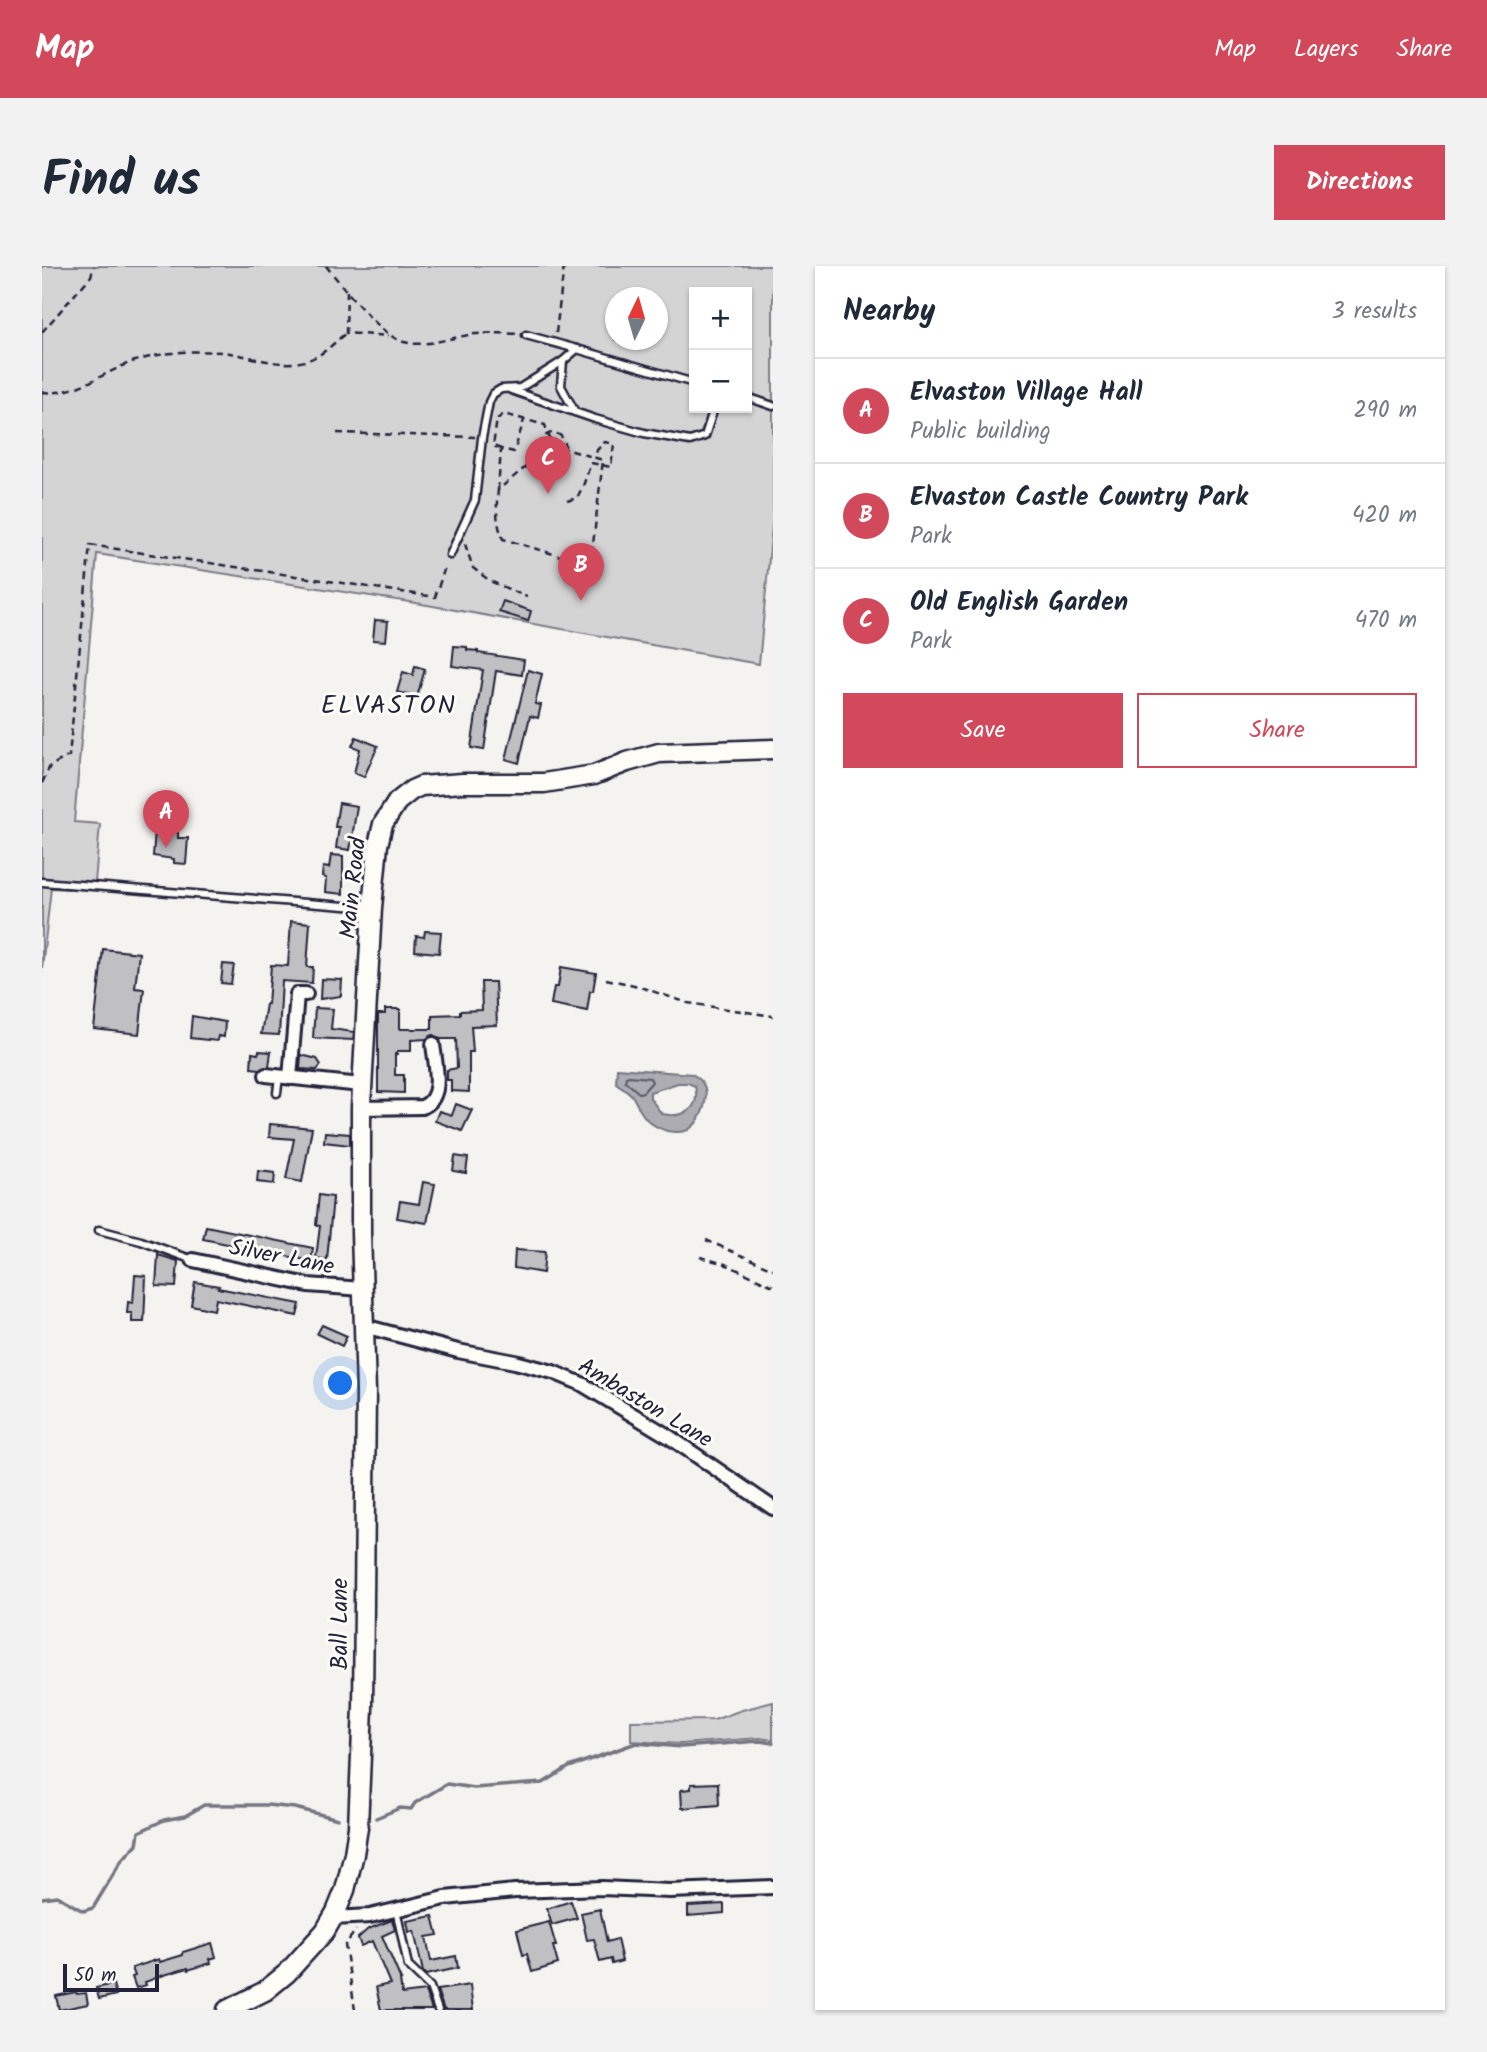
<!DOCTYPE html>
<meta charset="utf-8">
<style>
body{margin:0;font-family:Kalam,sans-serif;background:#f2f2f3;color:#1f2937}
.controls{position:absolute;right:21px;top:21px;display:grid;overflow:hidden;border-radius:0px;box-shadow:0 2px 5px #0004}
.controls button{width:63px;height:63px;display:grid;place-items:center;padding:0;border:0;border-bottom:2px solid #e0e1e3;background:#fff;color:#1f2937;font:35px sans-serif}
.compass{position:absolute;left:563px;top:21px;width:63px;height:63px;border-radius:50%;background:#fff;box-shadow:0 2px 5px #0004;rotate:5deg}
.scale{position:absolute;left:21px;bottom:18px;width:96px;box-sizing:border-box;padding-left:7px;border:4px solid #22223b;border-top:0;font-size:19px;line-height:24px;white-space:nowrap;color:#22223b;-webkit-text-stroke:5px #fdfcf7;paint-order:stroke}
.you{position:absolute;left:299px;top:1118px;width:24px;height:24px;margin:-18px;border:5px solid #fff;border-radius:50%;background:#1a73e8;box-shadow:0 0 0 10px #1a73e833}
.badge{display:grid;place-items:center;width:46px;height:46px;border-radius:50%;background:#d1495b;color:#fff;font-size:23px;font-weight:700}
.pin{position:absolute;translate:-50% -58px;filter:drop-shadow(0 2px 4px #0008)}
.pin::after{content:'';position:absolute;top:37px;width:24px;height:21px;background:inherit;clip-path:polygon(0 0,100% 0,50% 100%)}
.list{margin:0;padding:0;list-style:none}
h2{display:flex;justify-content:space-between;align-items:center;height:91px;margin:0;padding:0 28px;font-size:30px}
h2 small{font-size:23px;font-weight:400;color:#747a83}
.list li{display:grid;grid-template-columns:46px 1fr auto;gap:21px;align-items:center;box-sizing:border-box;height:105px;padding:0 28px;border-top:2px solid #e0e1e3}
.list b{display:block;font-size:26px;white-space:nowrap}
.list p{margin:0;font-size:23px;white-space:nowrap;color:#747a83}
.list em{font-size:23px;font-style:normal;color:#747a83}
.actions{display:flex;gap:14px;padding:21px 28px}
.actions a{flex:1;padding:16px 0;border:2px solid #d1495b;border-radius:0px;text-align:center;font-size:24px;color:#d1495b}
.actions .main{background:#d1495b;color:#fff}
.map{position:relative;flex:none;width:731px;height:1744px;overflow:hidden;border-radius:0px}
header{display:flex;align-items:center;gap:42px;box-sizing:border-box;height:98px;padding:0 35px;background:#d1495b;color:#fff}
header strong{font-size:33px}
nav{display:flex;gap:38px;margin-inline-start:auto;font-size:24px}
.intro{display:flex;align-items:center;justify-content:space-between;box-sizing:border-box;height:168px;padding:0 42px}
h1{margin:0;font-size:49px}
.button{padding:18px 32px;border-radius:0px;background:#d1495b;color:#fff;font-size:24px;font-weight:700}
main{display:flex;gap:42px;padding:0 42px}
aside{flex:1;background:#fff;border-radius:0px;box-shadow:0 2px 5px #0004}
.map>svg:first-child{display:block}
.green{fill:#d5d4d5;stroke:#7c7b88;stroke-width:2;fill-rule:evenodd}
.water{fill:#acacb2;stroke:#757582;stroke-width:2;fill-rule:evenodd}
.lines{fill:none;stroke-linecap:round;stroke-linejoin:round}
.shore{stroke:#59596b;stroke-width:2}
.stream{stroke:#757582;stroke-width:3.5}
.building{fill:#c0bfc2;stroke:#22223b;stroke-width:2}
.lane-casing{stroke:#22223b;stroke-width:11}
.street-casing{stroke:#22223b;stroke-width:18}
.secondary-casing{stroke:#22223b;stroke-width:23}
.path{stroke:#22223b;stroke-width:2.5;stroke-dasharray:7 5;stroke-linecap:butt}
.lane{stroke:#fdfcf7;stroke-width:6}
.street{stroke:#fdfcf7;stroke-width:12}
.secondary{stroke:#fdfcf7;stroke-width:18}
.labels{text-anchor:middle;stroke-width:6;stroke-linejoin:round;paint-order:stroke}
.street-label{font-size:23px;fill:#22223b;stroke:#fdfcf7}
.quarter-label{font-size:26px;letter-spacing:2px;fill:#22223b;stroke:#fdfcf7}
</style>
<header>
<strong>Map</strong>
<nav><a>Map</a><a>Layers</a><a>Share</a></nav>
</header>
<div class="intro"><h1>Find us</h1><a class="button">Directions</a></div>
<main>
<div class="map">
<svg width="731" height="1744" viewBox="0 0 731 1744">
<rect width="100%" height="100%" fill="#f4f3ef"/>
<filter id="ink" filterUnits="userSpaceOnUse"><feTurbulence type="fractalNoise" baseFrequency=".0143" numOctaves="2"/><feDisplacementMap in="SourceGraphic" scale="14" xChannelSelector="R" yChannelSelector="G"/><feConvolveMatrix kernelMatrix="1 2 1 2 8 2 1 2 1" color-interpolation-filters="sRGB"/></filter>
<g filter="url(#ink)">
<g class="green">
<path d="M 0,0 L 731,0 L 731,250 L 717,398 L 374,337 L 55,288 L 32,556 L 58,558 L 53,616 L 27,614 L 26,623 L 9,622 L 0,702 ZM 652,26 L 705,26 L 705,142 L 652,142 ZM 573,32 L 615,32 L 615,74 L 573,74 Z"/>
<path d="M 731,1436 L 731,1474 L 718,1472 L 639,1478 L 589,1475 L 589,1455 L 672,1454 L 700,1444 Z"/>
</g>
<path class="water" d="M 575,802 L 650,808 C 653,810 657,812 659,815 C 670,828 660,856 646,864 C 640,867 631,866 625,865 C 603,858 600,848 591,831 C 587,825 579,821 574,817 ZM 636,817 L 646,817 L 653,820 C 659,845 640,852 620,848 L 608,832 L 608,826 Z"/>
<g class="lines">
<path class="shore" d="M 587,810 L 608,812 L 610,816 L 601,826 L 597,827 L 583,815 L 584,811 Z"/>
<g class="stream">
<path d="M 334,1552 L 358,1542 L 369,1543 L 373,1537 L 405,1518 L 432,1522 L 501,1517 L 527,1501 L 594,1477 L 639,1481 L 718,1475 L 731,1477"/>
<path d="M 0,1632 L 15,1630 L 41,1645 L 51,1642 L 80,1594 L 95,1578 L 97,1566 L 122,1554 L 143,1550 L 162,1539 L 225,1539 L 253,1542 L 296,1553"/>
</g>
</g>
<g class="building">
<path d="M 461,335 L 489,345 L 486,355 L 457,346 Z"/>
<path d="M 333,354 L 346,355 L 344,375 L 331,374 Z"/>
<path d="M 412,380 L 425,381 L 425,384 L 436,385 L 436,387 L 482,394 L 480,409 L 454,405 L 442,484 L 429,482 L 441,404 L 410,400 Z"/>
<path d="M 373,400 L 383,403 L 375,431 L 355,426 L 361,406 L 371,409 Z"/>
<path d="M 486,404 L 500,408 L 493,438 L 499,439 L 496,452 L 488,450 L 477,497 L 464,493 Z"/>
<path d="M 314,471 L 336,480 L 322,511 L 312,507 L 318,483 L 310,480 Z"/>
<path d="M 297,537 L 315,540 L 308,584 L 294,582 L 297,561 L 293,561 Z"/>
<path d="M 113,564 L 136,566 L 136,572 L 146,572 L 144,598 L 132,597 L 132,593 L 111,590 Z"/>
<path d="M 289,589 L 301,590 L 301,628 L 283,626 L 284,612 L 280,611 L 281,601 L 287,602 Z"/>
<path d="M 249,655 L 268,657 L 265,701 L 271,701 L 270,717 L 240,715 L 237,769 L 219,768 L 224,738 L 226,738 L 229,699 L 246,700 Z"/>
<path d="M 383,665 L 399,666 L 397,687 L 373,685 L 374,670 L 382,671 Z"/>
<path d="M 61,683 L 97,687 L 93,722 L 102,723 L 97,768 L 52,763 Z"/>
<path d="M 181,698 L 192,699 L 189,718 L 179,717 Z"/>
<path d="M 519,701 L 554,707 L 551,725 L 548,725 L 545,745 L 509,738 L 512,721 L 516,721 Z"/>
<path d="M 279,713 L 300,714 L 299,730 L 278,733 Z"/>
<path d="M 439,716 L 453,716 L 455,759 L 429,760 L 431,786 L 427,786 L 427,826 L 409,825 L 409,814 L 405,814 L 405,804 L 415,802 L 414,773 L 398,773 L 391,769 L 384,773 L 369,774 L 369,785 L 355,785 L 355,788 L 353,788 L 353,809 L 362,809 L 362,827 L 336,826 L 336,748 L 343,748 L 343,743 L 358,743 L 358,763 L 390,763 L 390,749 L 418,748 L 418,745 L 440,744 Z"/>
<path d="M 273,742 L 291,743 L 289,763 L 312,766 L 311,774 L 271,772 Z"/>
<path d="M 150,750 L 183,756 L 182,771 L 176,770 L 175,775 L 148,772 Z"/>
<path d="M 217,785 L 229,786 L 227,801 L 218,803 L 209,802 L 210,787 L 216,788 Z"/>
<path d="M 259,789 L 275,793 L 279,799 L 275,804 L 258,803 Z"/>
<path d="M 414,838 L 430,844 L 420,865 L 393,855 L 397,845 L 410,849 Z"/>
<path d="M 228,858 L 270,862 L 260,916 L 244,913 L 252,873 L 227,871 Z"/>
<path d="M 283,866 L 308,868 L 308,879 L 282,876 Z"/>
<path d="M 413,890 L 426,892 L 424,907 L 411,905 Z"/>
<path d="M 216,905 L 233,907 L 232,918 L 215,916 Z"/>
<path d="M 381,916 L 393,918 L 385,957 L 355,952 L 358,935 L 377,938 Z"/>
<path d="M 277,929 L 291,931 L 285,994 L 274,992 L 278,960 L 274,959 Z"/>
<path d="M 164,960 L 271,982 L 269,995 L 161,973 Z"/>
<path d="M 473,984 L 503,986 L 501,1007 L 472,1002 Z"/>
<path d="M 116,989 L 136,995 L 134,1021 L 114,1020 Z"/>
<path d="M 93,1009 L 104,1010 L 102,1056 L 90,1056 L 90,1047 L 85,1047 L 86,1036 L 91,1037 Z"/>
<path d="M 153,1016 L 177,1020 L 176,1022 L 258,1038 L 255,1050 L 174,1033 L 172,1044 L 149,1039 Z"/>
<path d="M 280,1059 L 305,1070 L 300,1080 L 275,1068 Z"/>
<path d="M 676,1517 L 677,1539 L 640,1542 L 639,1524 L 649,1523 L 649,1518 Z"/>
<path d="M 529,1635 L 535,1652 L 510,1659 L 505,1643 Z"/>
<path d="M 682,1638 L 682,1647 L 646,1650 L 646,1640 Z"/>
<path d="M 558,1643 L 565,1676 L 575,1673 L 580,1695 L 570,1698 L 569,1693 L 558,1696 L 552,1673 L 545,1674 L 539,1647 Z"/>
<path d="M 391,1650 L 396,1669 L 384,1671 L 389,1695 L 414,1690 L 416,1702 L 384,1709 L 381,1706 L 372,1665 L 367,1666 L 365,1655 Z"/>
<path d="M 350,1654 L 353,1664 L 340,1670 L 359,1714 L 358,1714 L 360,1728 L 383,1725 L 390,1744 L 339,1744 L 334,1721 L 348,1718 L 330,1675 L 319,1680 L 316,1672 L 326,1663 Z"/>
<path d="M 507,1656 L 514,1680 L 511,1680 L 516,1698 L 490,1706 L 485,1688 L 481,1689 L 475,1664 Z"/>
<path d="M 170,1677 L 174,1691 L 168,1693 L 169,1697 L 146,1704 L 146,1702 L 122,1709 L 103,1716 L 104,1719 L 94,1722 L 90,1711 L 93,1710 L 90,1702 L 117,1693 L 118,1696 L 141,1689 L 141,1686 Z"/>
<path d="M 71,1718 L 74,1729 L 57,1733 L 54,1722 Z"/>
<path d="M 428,1719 L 431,1744 L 402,1744 L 395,1724 Z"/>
<path d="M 34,1726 L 35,1728 L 44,1727 L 46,1738 L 17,1744 L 14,1730 Z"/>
</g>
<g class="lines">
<g class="lane-casing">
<g id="lane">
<path d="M 484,69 L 535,83"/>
<path d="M 521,95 L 519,120 L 533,146"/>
<path d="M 469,124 L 553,153 L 602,167 L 648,175 L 663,170 L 672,142"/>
<path d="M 705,131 L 731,140"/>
<path d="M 408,289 L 433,234 L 440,172 L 447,136 L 451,128 L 459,123 L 478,122 L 521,95 L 535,83 L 652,117"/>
<path d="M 0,616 L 328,642"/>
<path d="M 235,827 L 237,811"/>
<path d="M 57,964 L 99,975 L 151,994"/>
<path d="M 354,1643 L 366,1700 L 388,1721 L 396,1744"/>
</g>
</g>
<g class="street-casing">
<g id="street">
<path d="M 224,809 L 319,819"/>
<path d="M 248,812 L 255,728 L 264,728"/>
<path d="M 319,842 L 380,841 C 403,832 393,798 391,778"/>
<path d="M 151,994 L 266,1019 L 321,1023"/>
<path d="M 322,1060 L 416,1085 L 473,1096 L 511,1106 L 540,1118 L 626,1170 L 731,1242"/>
<path d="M 291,1652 L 328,1650 L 403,1632 L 473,1625 L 560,1622 L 628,1625 L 731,1621"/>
</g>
</g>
<g class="secondary-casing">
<path id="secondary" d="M 185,1744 L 223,1725 L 245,1707 L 283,1665 L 294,1646 L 303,1624 L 312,1588 L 316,1561 L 321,1441 L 324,1125 L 319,967 L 319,842 L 330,642 L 336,579 L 341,558 L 355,536 L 370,524 L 379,520 L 421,517 L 502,517 L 552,509 L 585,496 L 617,487 L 731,483"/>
</g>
<g class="path">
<path d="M 284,0 C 300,19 338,70 362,76 C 383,82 410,71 432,68 C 446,67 461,67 476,68"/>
<path d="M 305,25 L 304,67 L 347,70"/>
<path d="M 0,66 L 49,10 L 52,0"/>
<path d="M 514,67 L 522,0"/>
<path d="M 0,126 C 32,130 61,107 90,96 C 100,93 111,90 122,88 C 141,85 161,85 180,86 C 211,89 245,107 275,90 C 285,85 295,74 304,67"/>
<path d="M 295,167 L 433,171"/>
<circle cx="511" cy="179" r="12"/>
<path d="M 459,183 L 451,180 L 455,153 L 462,148 L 503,159 L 510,179"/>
<path d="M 456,224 L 459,183 L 472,186 L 482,154"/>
<path d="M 525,235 L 535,232 L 541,220 L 549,197 L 569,201 L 572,178 L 563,176 L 555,184 L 553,191"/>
<path d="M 423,278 L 431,302 L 448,315 L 485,331"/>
<circle cx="549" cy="299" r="4"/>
<path d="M 545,298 L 461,273 C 454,256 454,242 456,224 L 510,179 L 561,194 L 549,295"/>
<path d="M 0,517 L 8,500 L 27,490 L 48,279 L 393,331 L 404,298"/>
<path d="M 564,713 L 592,719 L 646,737 L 731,750"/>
<path d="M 664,974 L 731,1003"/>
<path d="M 658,991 L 683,998 L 731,1020"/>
<path d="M 313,1744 L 303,1679 L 314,1664"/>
</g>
<use href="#lane" class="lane"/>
<use href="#street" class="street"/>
<use href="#secondary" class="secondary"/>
</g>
</g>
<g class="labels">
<g class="street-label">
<text transform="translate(310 622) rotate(-84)" y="8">Main Road</text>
<text transform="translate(240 990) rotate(11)" y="8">Silver Lane</text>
<text transform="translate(604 1136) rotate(31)" y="8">Ambaston Lane</text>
<text transform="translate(297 1358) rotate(-90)" y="8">Ball Lane</text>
</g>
<g class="quarter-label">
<text x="347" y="447">ELVASTON</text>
</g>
</g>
</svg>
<div class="controls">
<button>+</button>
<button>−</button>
</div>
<svg class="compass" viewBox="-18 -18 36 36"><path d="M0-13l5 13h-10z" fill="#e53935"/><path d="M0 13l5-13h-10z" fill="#747a83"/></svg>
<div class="scale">50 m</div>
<div class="you"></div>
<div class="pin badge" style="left:124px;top:582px">A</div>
<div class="pin badge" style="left:539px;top:335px">B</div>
<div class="pin badge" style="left:506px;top:228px">C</div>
</div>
<aside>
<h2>Nearby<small>3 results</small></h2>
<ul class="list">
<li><span class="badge">A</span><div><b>Elvaston Village Hall</b><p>Public building</p></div><em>290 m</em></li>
<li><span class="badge">B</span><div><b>Elvaston Castle Country Park</b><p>Park</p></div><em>420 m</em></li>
<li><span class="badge">C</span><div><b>Old English Garden</b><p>Park</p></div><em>470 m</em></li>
</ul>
<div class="actions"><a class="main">Save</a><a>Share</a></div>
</aside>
</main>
